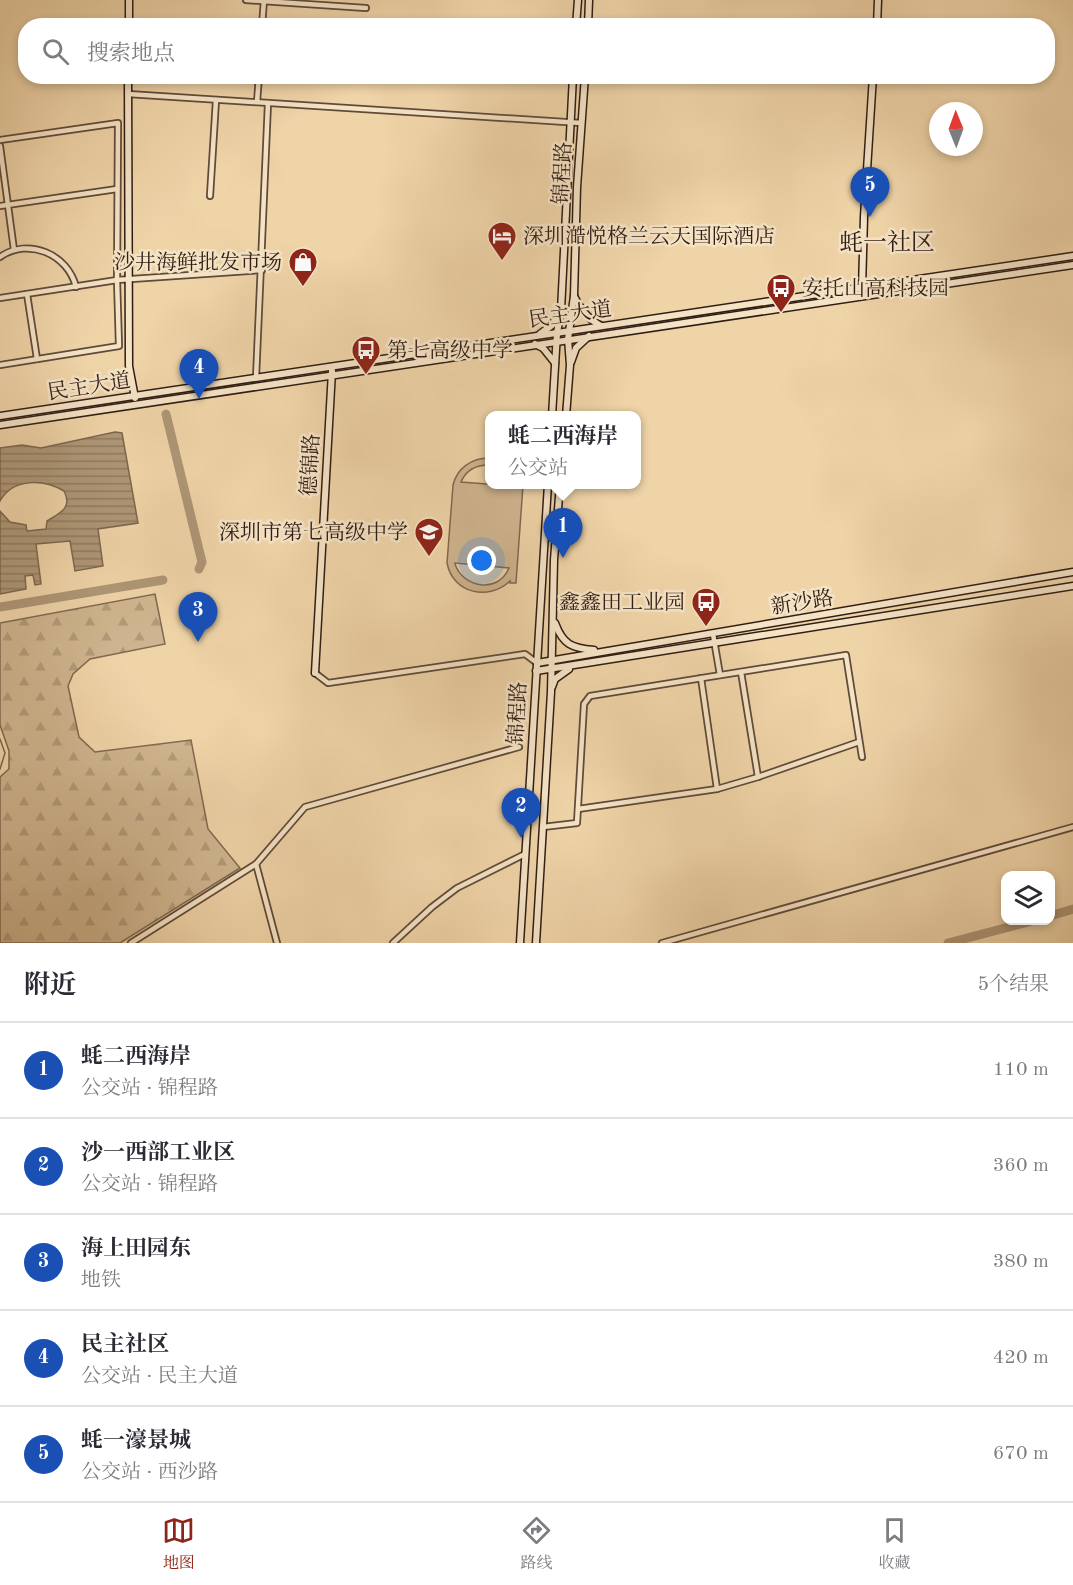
<!DOCTYPE html>
<html lang="zh">
<meta charset="utf-8">
<style>
body{margin:0;font-family:"Old Standard TT","Noto Serif SC",serif;background:#f2f2f3;color:#2b2b33}
.controls{position:absolute;right:18px;bottom:18px;display:grid;overflow:hidden;border-radius:12px;box-shadow:0 3px 9px #0003}
.controls button{width:54px;height:54px;display:grid;place-items:center;padding:0;border:0;border-bottom:2px solid #e1e1e2;background:#fff;color:#2b2b33;font:30px sans-serif}
.compass{position:absolute;left:929px;top:102px;width:54px;height:54px;border-radius:50%;background:#fff;box-shadow:0 3px 9px #0003;rotate:359deg}
.you{position:absolute;left:482px;top:561px;width:21px;height:21px;margin:-15px;border:4px solid #fff;border-radius:50%;background:#1a73e8;box-shadow:0 0 0 9px #1a73e833}
.badge{display:grid;place-items:center;width:39px;height:39px;border-radius:50%;background:#8f2418;color:#fff;font-size:20px;font-weight:700}
.pin{position:absolute;translate:-50% -50px;filter:drop-shadow(0 2px 3px #0008)}
.pin::after{content:'';position:absolute;top:32px;width:21px;height:18px;background:inherit;clip-path:polygon(0 0,100% 0,50% 100%)}
.popup{position:absolute;left:485px;top:411px;width:156px;height:78px;box-sizing:border-box;display:grid;place-content:center;border-radius:12px;background:#fff;filter:drop-shadow(0 2px 4px #0005);font-size:20px;white-space:nowrap;color:#7c7c81}
.popup b{font-size:22px;color:#2b2b33}
.popup::after{content:'';position:absolute;left:50%;top:100%;margin-left:-12px;border:12px solid transparent;border-top-color:#fff}
.list{margin:0;padding:0;list-style:none}
h2{display:flex;justify-content:space-between;align-items:center;height:78px;margin:0;padding:0 24px;font-size:26px}
h2 small{font-size:20px;font-weight:400;color:#7c7c81}
.list li{display:grid;grid-template-columns:39px 1fr auto;gap:18px;align-items:center;box-sizing:border-box;height:96px;padding:0 24px;border-top:2px solid #e1e1e2}
.list b{display:block;font-size:22px;white-space:nowrap}
.list p{margin:0;font-size:20px;white-space:nowrap;color:#7c7c81}
.list em{font-size:20px;font-style:normal;color:#7c7c81}
.icon{flex:none;width:33px;height:33px;fill:none;stroke:currentColor;stroke-width:2;stroke-linecap:round;stroke-linejoin:round}
.map{position:relative;flex:none;width:1073px;height:943px;overflow:hidden}
.search{position:absolute;background:#fff;box-shadow:0 3px 9px #0003;left:18px;right:18px;top:18px;height:66px;display:flex;align-items:center;gap:15px;box-sizing:border-box;padding:0 21px;border-radius:24px;color:#7c7c81;font-size:22px}
.sheet{height:558px;background:#fff}
nav{display:flex;justify-content:space-around;align-items:center;box-sizing:border-box;height:84px;border-top:2px solid #e1e1e2;background:#fff;font-size:16px;color:#7c7c81}
nav a{display:grid;justify-items:center;gap:3px}
nav .on{color:#8f2418}
.map>svg:first-child{display:block}
.forest{fill:url(#forest-firs);stroke:#806952;stroke-width:1.5}
.park{fill:#cfb58f;stroke:#806952;stroke-width:1.5;fill-rule:evenodd}
.water{fill:url(#water-rules);stroke:#7c664f;stroke-width:1.5}
.lines{fill:none;stroke-linecap:round;stroke-linejoin:round}
.stream{stroke:#7c664f;stroke-width:1.5}
.river{stroke:#ae9676;stroke-width:9}
.street-casing{stroke:#604b39;stroke-width:8}
.secondary-casing{stroke:#301d14;stroke-width:9}
.street{stroke:#f5e3c6;stroke-width:4.5}
.secondary{stroke:#f5e3c6;stroke-width:6}
.labels{text-anchor:middle;stroke-width:5;stroke-linejoin:round;paint-order:stroke}
.street-label{font-size:21px;fill:#301d14;stroke:#f5e3c6}
.poi-label{font-size:21px;fill:#301d14;stroke:#f5e3c6;text-anchor:start}
.quarter-label{font-size:24px;fill:#301d14;stroke:#f5e3c6}
</style>
<div class="map">
<svg width="1073" height="943" viewBox="0 0 1073 943">
<defs>
<pattern id="forest-firs" width="22" height="20" patternUnits="userSpaceOnUse" patternTransform="scale(1.5)"><rect width="22" height="20" fill="#cfb58f"/><path d="M5 1l3.5 6h-7zM16 11l3.5 6h-7z" fill="#b29b7a"/></pattern>
<pattern id="water-rules" width="6" height="5" patternUnits="userSpaceOnUse" patternTransform="scale(1.5)"><rect width="6" height="5" fill="#ae9676"/><path d="M0 2.5h6" fill="none" stroke="#8e7a60"/></pattern>
</defs>
<rect width="100%" height="100%" fill="#efd4a8"/>
<filter id="stains"><feTurbulence type="fractalNoise" baseFrequency=".00333" numOctaves="4"/><feColorMatrix values="0 0 0 0 .2 0 0 0 0 .09 0 0 0 0 .02 0 0 0 .5 -.17"/></filter>
<radialGradient id="worn" r=".72"><stop offset=".6" stop-color="#630" stop-opacity="0"/><stop offset="1" stop-color="#630" stop-opacity=".3"/></radialGradient>
<path class="forest" d="M 155,594 L 165,644 L 90,659 L 73,674 L 68,686 L 79,737 L 95,752 L 191,740 L 208,829 L 240,868 L 120,943 L 0,943 L 0,777 L 9,769 L 9,751 L 0,725 L 0,623 Z"/>
<path class="park" d="M 489,458 L 489,465 C 477,465 466,470 461,482 L 514,486 L 514,485 L 523,485 L 516,583 L 510,583 L 510,581 C 489,601 453,594 447,563 L 453,485 C 457,468 472,458 489,458 ZM 455,564 L 455,563 L 509,568 C 498,594 463,588 455,564 Z"/>
<path class="water" d="M 115,432 L 122,433 L 138,523 L 98,529 L 103,566 L 75,571 L 70,541 L 36,544 L 41,584 L 35,585 L 33,575 L 25,576 L 26,589 L 0,594 L 0,511 L 10,522 L 26,525 L 27,531 L 46,529 L 47,521 C 60,513 73,508 64,491 C 43,479 13,478 0,501 L 0,448 L 22,445 L 41,448 Z"/>
<g class="lines">
<path class="stream" d="M 0,739 L 5,753 L 0,769"/>
<g class="river">
<path d="M 166,414 L 202,562 L 199,569"/>
<path d="M 0,607 L 163,580"/>
<path d="M 1050,916 L 1073,909"/>
<path d="M 948,943 L 1032,921"/>
</g>
<g class="street-casing">
<g id="street">
<path d="M 246,0 L 366,8"/>
<path d="M 262,26 L 264,0"/>
<path d="M 128,94 L 581,123"/>
<path d="M 257,102 L 259,76"/>
<path d="M 0,140 L 118,123 L 117,280 L 119,346 L 0,365"/>
<path d="M 0,146 L 14,250"/>
<path d="M 210,196 L 216,100"/>
<path d="M 0,206 L 117,189"/>
<path d="M 0,257 C 28,237 68,254 76,287"/>
<path d="M 27,294 L 37,359"/>
<path d="M 0,298 L 117,280 L 262,270"/>
<path d="M 256,378 L 268,103"/>
<path d="M 713,634 L 720,675"/>
<path d="M 741,672 L 758,777"/>
<path d="M 315,673 L 328,683 L 525,654 L 537,663"/>
<path d="M 701,678 L 717,789"/>
<path d="M 578,809 L 717,789 L 758,777 L 859,742"/>
<path d="M 543,827 L 577,823 L 584,704 L 590,696 L 846,655 L 862,757"/>
<path d="M 131,943 L 256,864"/>
<path d="M 277,943 L 256,864 L 305,807 L 519,747"/>
<path d="M 393,943 L 432,907 L 457,888 L 525,854"/>
<path d="M 662,943 L 1073,827"/>
</g>
</g>
<g class="secondary-casing">
<g id="secondary">
<path d="M 129,26 L 129,0"/>
<path d="M 576,26 L 578,0"/>
<path d="M 588,26 L 589,0"/>
<path d="M 877,26 L 878,0"/>
<path d="M 128,76 L 129,366 L 135,398"/>
<path d="M 862,289 L 864,217 L 873,76"/>
<path d="M 574,296 C 581,310 587,318 601,326"/>
<path d="M 540,334 L 552,325 L 559,313"/>
<path d="M 535,344 L 543,348 L 555,363"/>
<path d="M 571,362 L 576,348 L 589,336"/>
<path d="M 0,416 L 1073,256"/>
<path d="M 552,416 L 557,333 L 561,310 L 573,76"/>
<path d="M 566,416 L 570,365 L 568,339 L 574,296 L 577,187 L 585,76"/>
<path d="M 0,425 L 1073,265"/>
<path d="M 555,623 C 563,645 572,648 594,650"/>
<path d="M 537,663 L 1073,572"/>
<path d="M 536,671 L 1073,586"/>
<path d="M 315,673 L 332,371"/>
<path d="M 552,687 L 555,679 L 569,669"/>
<path d="M 520,943 L 548,484"/>
<path d="M 536,943 L 551,692 L 554,560 L 560,484"/>
</g>
</g>
<use href="#street" class="street"/>
<use href="#secondary" class="secondary"/>
</g>
<defs>
<g id="hotel-pin" transform="scale(1.5)"><path d="M0 17L-7.5 6A9.5 9.5 0 1 1 7.5 6Z" fill="#8f2418" stroke="#f5e3c6"/><path d="M-6-4.5h1.5V1H6V5H4.5V3h-9V5H-6ZM-4 0a1.8 1.8 0 1 1 3.6 0ZM.5 0V-2.5h3Q6-2.5 6 0Z" fill="#fff"/></g>
<g id="shop-pin" transform="scale(1.5)"><path d="M0 17L-7.5 6A9.5 9.5 0 1 1 7.5 6Z" fill="#8f2418" stroke="#f5e3c6"/><path d="M-5-2.5h2.3a2.7 3.5 0 0 1 5.4 0H5L5.5 6h-11ZM-1.5-2.5h3a1.5 2.3 0 0 0-3 0Z" fill="#fff"/></g>
<g id="bus-pin" transform="scale(1.5)"><path d="M0 17L-7.5 6A9.5 9.5 0 1 1 7.5 6Z" fill="#8f2418" stroke="#f5e3c6"/><path d="M-5-6H5V4H4V6H2V4H-2V6H-4V4H-5ZM-3.5-4V0h7V-4ZM-3.5 1.2v1.5H-2V1.2ZM2 1.2v1.5H3.5V1.2Z" fill="#fff"/></g>
<g id="school-pin" transform="scale(1.5)"><path d="M0 17L-7.5 6A9.5 9.5 0 1 1 7.5 6Z" fill="#8f2418" stroke="#f5e3c6"/><path d="M0-5L7-2L0 1L-7-2ZM-4 1L0 2.5L4 1V4Q0 6-4 4Z" fill="#fff"/></g>
</defs>
<g fill-rule="evenodd">
<use href="#hotel-pin" x="502" y="236"/>
<use href="#shop-pin" x="303" y="262"/>
<use href="#bus-pin" x="781" y="288"/>
<use href="#bus-pin" x="366" y="350"/>
<use href="#school-pin" x="429" y="532"/>
<use href="#bus-pin" x="706" y="602"/>
</g>
<g class="labels">
<g class="street-label">
<text transform="translate(562 173) rotate(-87)" y="7">锦程路</text>
<text transform="translate(570 314) rotate(-8)" y="7">民主大道</text>
<text transform="translate(89 386) rotate(-9)" y="7">民主大道</text>
<text transform="translate(310 465) rotate(-87)" y="7">德锦路</text>
<text transform="translate(802 602) rotate(-9)" y="7">新沙路</text>
<text transform="translate(517 713) rotate(-87)" y="7">锦程路</text>
</g>
<g class="poi-label">
<text x="523" y="243">深圳澔悦格兰云天国际酒店</text>
<text x="282" y="269" text-anchor="end">沙井海鲜批发市场</text>
<text x="802" y="295">安托山高科技园</text>
<text x="387" y="357">第七高级中学</text>
<text x="408" y="539" text-anchor="end">深圳市第七高级中学</text>
<text x="685" y="609" text-anchor="end">鑫鑫田工业园</text>
</g>
<g class="quarter-label">
<text x="887" y="250">蚝一社区</text>
</g>
</g>
<rect width="100%" height="100%" filter="url(#stains)"/>
<rect width="100%" height="100%" fill="url(#worn)"/>
</svg>
<div class="controls">
<button><svg class="icon" aria-label="layers" viewBox="0 0 24 24"><path d="M12 4l9 5-9 5-9-5zM3 14l9 5 9-5"/></svg></button>
</div>
<svg class="compass" viewBox="-18 -18 36 36"><path d="M0-13l5 13h-10z" fill="#e53935"/><path d="M0 13l5-13h-10z" fill="#7c7c81"/></svg>
<div class="you"></div>
<div class="pin badge" style="left:563px;top:558px;background:#1a4fb4">1</div>
<div class="popup"><b>蚝二西海岸</b>公交站</div>
<div class="pin badge" style="left:521px;top:838px;background:#1a4fb4">2</div>
<div class="pin badge" style="left:198px;top:642px;background:#1a4fb4">3</div>
<div class="pin badge" style="left:199px;top:399px;background:#1a4fb4">4</div>
<div class="pin badge" style="left:870px;top:217px;background:#1a4fb4">5</div>
<div class="search"><svg class="icon" aria-label="search" viewBox="0 0 24 24"><circle cx="10" cy="10" r="6"/><path d="M15 15l6 6"/></svg>搜索地点</div>
</div>
<section class="sheet">
<h2>附近<small>5个结果</small></h2>
<ul class="list">
<li><span class="badge" style="background:#1a4fb4">1</span><div><b>蚝二西海岸</b><p>公交站 · 锦程路</p></div><em>110 m</em></li>
<li><span class="badge" style="background:#1a4fb4">2</span><div><b>沙一西部工业区</b><p>公交站 · 锦程路</p></div><em>360 m</em></li>
<li><span class="badge" style="background:#1a4fb4">3</span><div><b>海上田园东</b><p>地铁</p></div><em>380 m</em></li>
<li><span class="badge" style="background:#1a4fb4">4</span><div><b>民主社区</b><p>公交站 · 民主大道</p></div><em>420 m</em></li>
<li><span class="badge" style="background:#1a4fb4">5</span><div><b>蚝一濠景城</b><p>公交站 · 西沙路</p></div><em>670 m</em></li>
</ul>
</section>
<nav>
<a class="on"><svg class="icon" aria-label="map" viewBox="0 0 24 24"><path d="M3 6l6-2 6 2 6-2v14l-6 2-6-2-6 2zM9 4v14M15 6v14"/></svg>地图</a>
<a><svg class="icon" aria-label="directions" viewBox="0 0 24 24"><path d="M12 3l9 9-9 9-9-9zM9 14v-3h6M13 9l2 2-2 2"/></svg>路线</a>
<a><svg class="icon" aria-label="saved" viewBox="0 0 24 24"><path d="M7 4h10v16l-5-4-5 4z"/></svg>收藏</a>
</nav>
